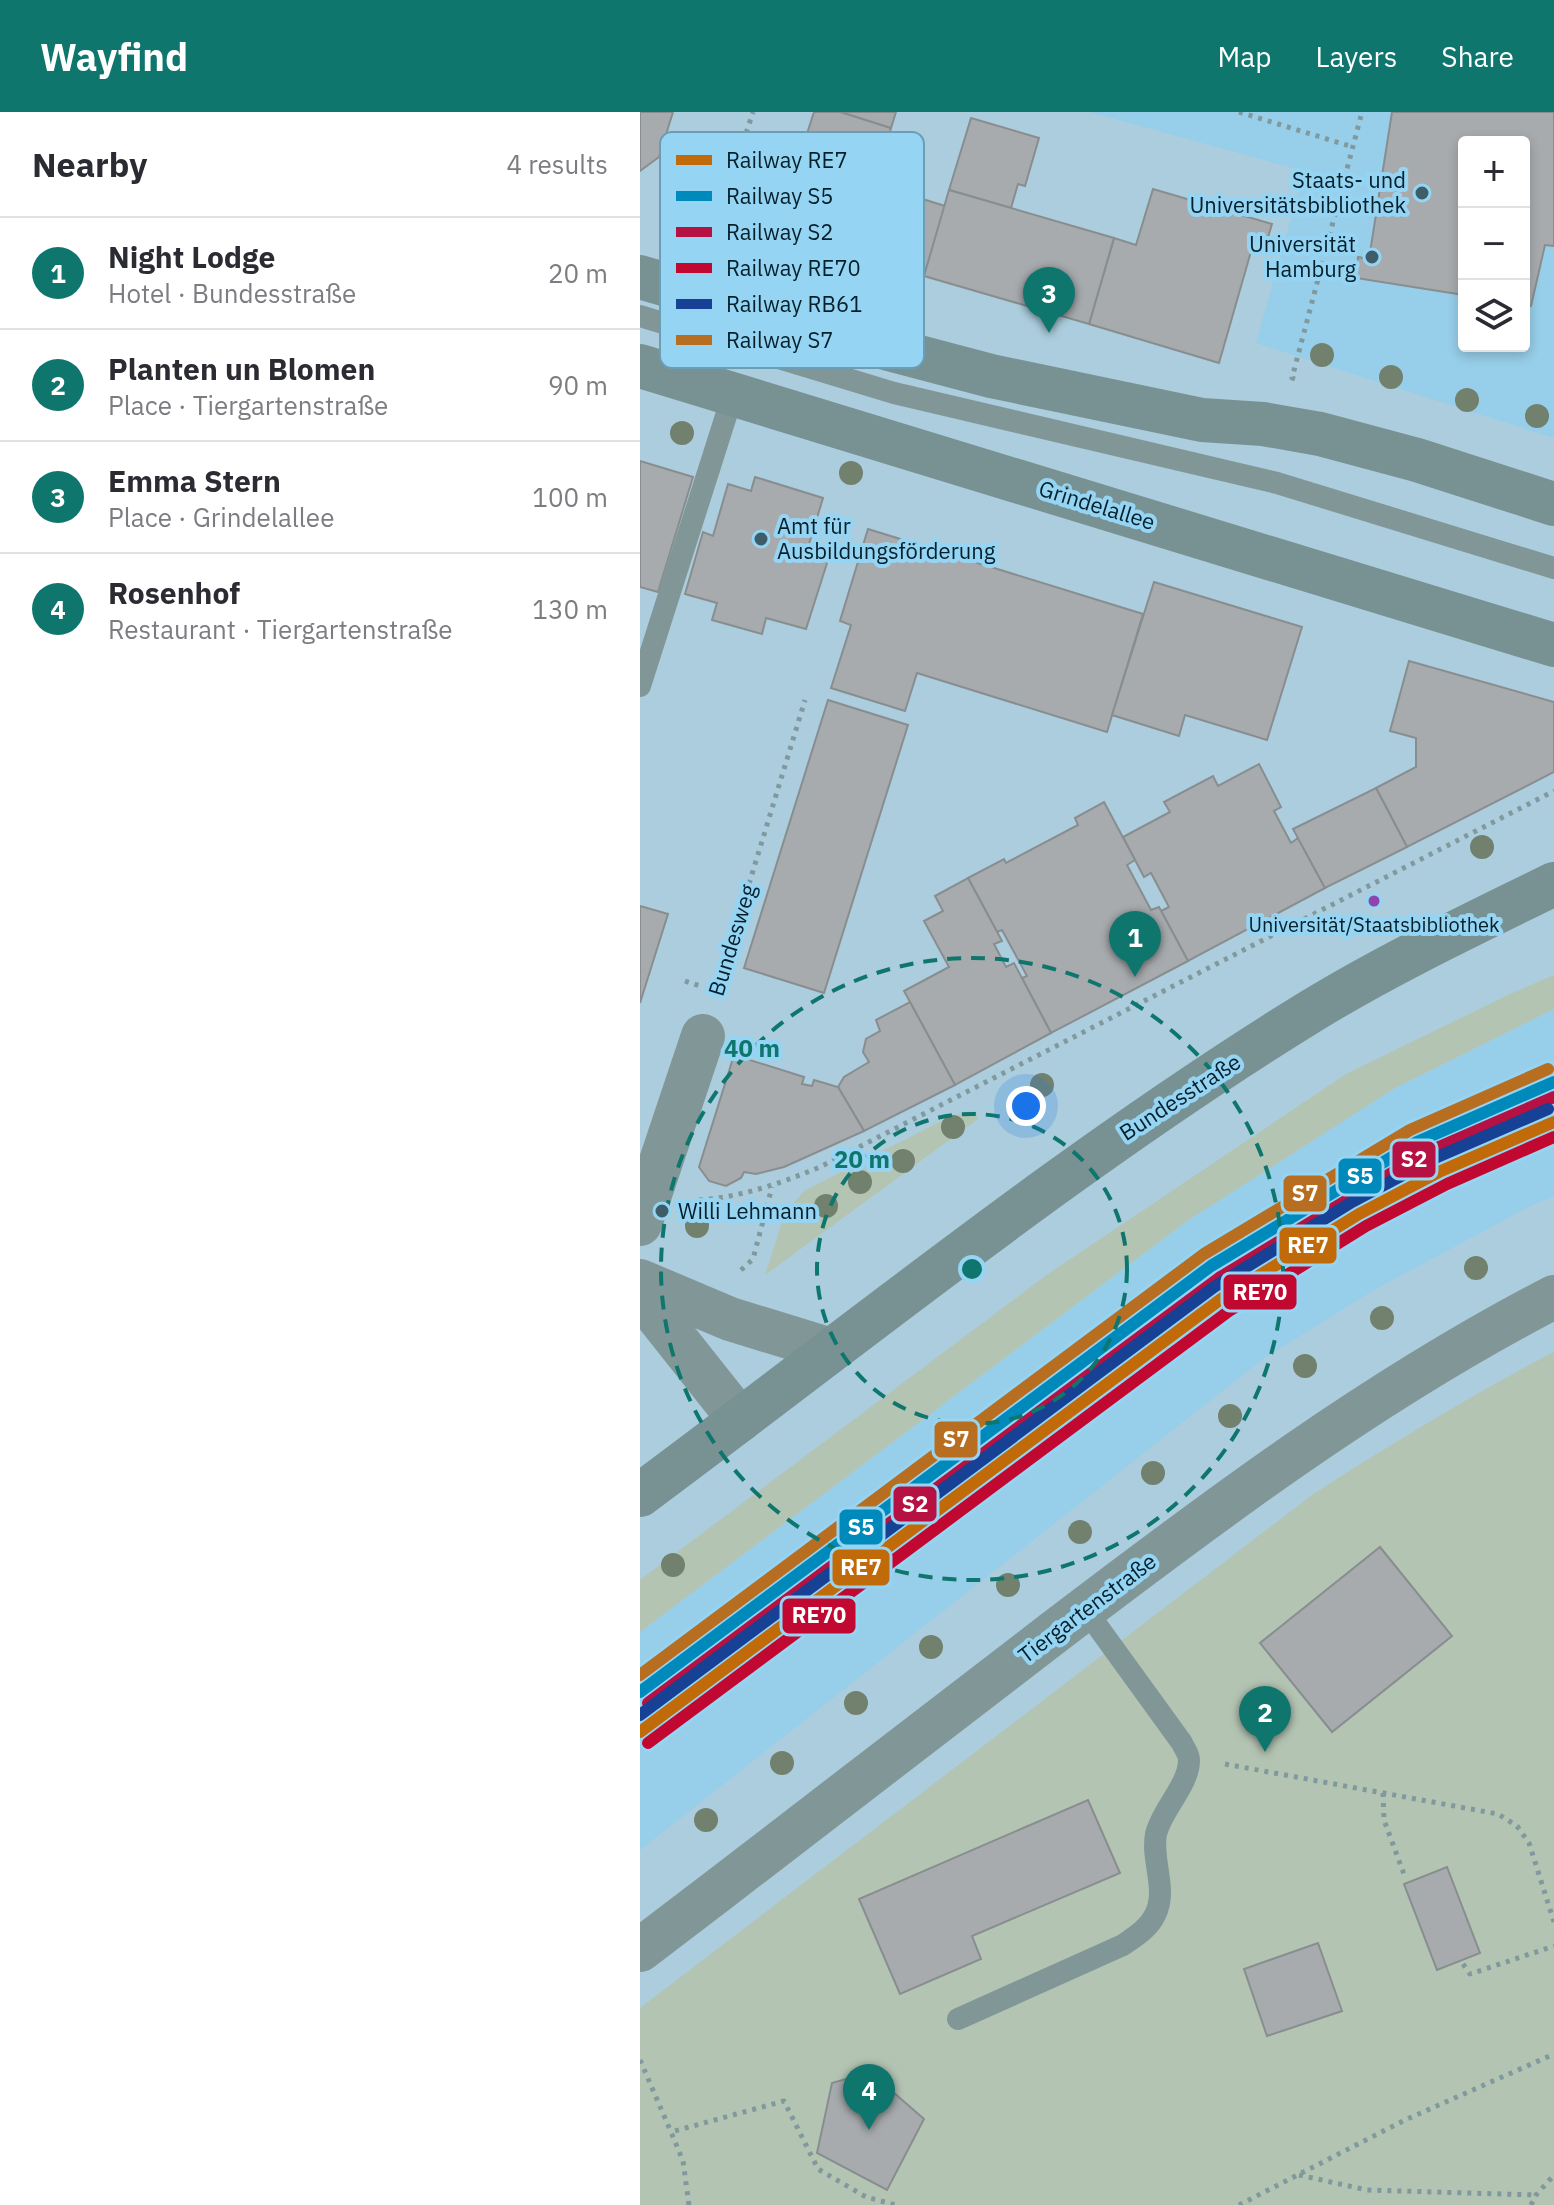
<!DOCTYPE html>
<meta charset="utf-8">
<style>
body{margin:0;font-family:"IBM Plex Sans",sans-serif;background:#f7f7f7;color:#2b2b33}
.controls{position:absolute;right:24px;top:24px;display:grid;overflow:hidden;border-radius:8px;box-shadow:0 4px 12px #0003}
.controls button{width:72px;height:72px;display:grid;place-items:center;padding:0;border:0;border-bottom:2px solid #e1e1e2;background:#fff;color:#2b2b33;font:40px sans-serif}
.you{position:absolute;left:386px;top:994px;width:28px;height:28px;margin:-20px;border:6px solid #fff;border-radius:50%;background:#1a73e8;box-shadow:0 0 0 12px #1a73e833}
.badge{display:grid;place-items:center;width:52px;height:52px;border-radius:50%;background:#0f766e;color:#fff;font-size:26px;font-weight:700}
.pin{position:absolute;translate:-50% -66px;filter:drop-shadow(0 2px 4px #0008)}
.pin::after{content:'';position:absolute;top:42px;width:28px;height:24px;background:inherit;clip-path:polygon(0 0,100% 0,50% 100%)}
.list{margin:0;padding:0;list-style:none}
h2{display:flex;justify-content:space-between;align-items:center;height:104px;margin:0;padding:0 32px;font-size:34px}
h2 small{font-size:26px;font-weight:400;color:#7c7c81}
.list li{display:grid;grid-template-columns:52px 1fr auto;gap:24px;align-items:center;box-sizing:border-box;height:112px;padding:0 32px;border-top:2px solid #e1e1e2}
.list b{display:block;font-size:30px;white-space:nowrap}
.list p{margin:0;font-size:26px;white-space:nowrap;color:#7c7c81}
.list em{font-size:26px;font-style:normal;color:#7c7c81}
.icon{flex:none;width:44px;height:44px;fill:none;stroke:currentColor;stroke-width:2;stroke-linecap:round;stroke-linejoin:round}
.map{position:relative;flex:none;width:914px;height:2093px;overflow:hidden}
header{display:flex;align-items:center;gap:48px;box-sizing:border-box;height:112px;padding:0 40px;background:#0f766e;color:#fff}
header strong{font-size:38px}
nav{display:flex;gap:44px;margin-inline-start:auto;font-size:28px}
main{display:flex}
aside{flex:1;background:#fff}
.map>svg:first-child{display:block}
.built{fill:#97cee9;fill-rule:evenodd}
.green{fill:#b4c4b3}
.building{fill:#a7abad;stroke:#888e90;stroke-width:2}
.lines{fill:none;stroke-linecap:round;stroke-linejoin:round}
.path{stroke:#80999d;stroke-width:5;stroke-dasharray:4 6;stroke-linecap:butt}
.service{stroke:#819797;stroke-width:22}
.minor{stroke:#819797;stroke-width:44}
.tertiary{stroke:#819797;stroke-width:44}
.primary{stroke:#789294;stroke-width:44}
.rail-1-casing{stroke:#95d4f3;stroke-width:18}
.rail-2-casing{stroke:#95d4f3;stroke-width:18}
.rail-3-casing{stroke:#95d4f3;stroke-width:18}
.rail-4-casing{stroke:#95d4f3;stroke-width:18}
.rail-5-casing{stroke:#95d4f3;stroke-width:18}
.rail-6-casing{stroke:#95d4f3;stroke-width:18}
.rail-1{stroke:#c06a09;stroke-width:12}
.rail-2{stroke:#0089bb;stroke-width:12}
.rail-3{stroke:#b51143;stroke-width:12}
.rail-4{stroke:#c10831;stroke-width:12}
.rail-5{stroke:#164194;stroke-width:12}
.rail-6{stroke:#b86e21;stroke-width:12}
.tree{fill:#71816d}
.ring{fill:none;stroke:#0f766e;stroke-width:4;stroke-dasharray:14 10}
.poi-dot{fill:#3f5d69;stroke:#95d4f3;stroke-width:3}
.bus-dot{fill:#8e44ad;stroke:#95d4f3;stroke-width:3}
.labels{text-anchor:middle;stroke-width:8;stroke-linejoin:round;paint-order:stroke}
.bus-label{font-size:20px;fill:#05202b;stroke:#95d4f3}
.poi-label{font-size:22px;fill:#05202b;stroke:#95d4f3;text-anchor:end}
.street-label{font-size:22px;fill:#05202b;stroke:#95d4f3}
.key{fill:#95d4f3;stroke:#6a9eb7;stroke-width:2}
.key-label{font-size:22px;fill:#05202b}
.centre{fill:#0f766e;stroke:#95d4f3;stroke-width:4}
.ring-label{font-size:24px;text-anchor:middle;font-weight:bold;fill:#0f766e;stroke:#95d4f3;stroke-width:8;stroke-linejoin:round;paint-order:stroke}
.line-badge{stroke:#95d4f3;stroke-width:3}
.badge-label{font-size:22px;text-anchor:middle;font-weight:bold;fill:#fff}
</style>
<header>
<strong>Wayfind</strong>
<nav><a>Map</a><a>Layers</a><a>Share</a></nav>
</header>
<main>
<aside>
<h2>Nearby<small>4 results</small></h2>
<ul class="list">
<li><span class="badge">1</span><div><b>Night Lodge</b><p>Hotel · Bundesstraße</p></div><em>20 m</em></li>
<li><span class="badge">2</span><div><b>Planten un Blomen</b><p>Place · Tiergartenstraße</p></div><em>90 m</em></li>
<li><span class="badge">3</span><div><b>Emma Stern</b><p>Place · Grindelallee</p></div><em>100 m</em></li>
<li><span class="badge">4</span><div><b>Rosenhof</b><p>Restaurant · Tiergartenstraße</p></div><em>130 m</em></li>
</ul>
</aside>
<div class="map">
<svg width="914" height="2093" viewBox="0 0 914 2093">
<rect width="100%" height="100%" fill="#abcddd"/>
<g class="built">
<path d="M 450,0 L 914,0 L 914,326 L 616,231 L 664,59 ZM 824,30 L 884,30 L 884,234 L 824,234 Z"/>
<path d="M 914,897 L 914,1084 L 894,1092 L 734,1178 L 623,1247 L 0,1738 L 0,1520 L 547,1109 L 755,976 Z"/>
</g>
<g class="green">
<path d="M 914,863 L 914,897 L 755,976 L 547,1109 L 0,1520 L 0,1468 L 408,1162 L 706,962 L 868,883 Z"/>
<path d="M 334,999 L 338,1007 L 125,1163 L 145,1101 L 164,1079 L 311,1004 Z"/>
<path d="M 914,1240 L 914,2093 L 0,2093 L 0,1896 L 672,1383 C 751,1332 831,1283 914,1240 Z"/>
</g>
<g class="building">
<path d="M 0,0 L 33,0 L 19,45 L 0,59 Z"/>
<path d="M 174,0 L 201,0 L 251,16 L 242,47 L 249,49 L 241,74 L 305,94 L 284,164 L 136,117 Z"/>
<path d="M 201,0 L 256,0 L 251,16 Z"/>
<path d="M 752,0 L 914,0 L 914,134 L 905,133 L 891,194 L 884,193 L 884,30 L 824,30 L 824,183 L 716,166 L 718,145 L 729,147 Z"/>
<path d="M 331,6 L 399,26 L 385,74 L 378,72 L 371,96 L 309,78 Z"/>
<path d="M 513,77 L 632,112 L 624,139 L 612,136 L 579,251 L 449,212 L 474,126 L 496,133 Z"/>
<path d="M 309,78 L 474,126 L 449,212 L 284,164 Z"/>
<path d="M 0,349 L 53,365 L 18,480 L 0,475 Z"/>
<path d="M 115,365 L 183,386 L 166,442 L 188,448 L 166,517 L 126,506 L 122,522 L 72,508 L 77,491 L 45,482 L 63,420 L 73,424 L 88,372 L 111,379 Z"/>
<path d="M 228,417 L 503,502 L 467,620 L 277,561 L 265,599 L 191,576 L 211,513 L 200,509 Z"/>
<path d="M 514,470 L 662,515 L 627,628 L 545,603 L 539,624 L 472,603 Z"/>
<path d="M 769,549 L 914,590 L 914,660 L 767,735 L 736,676 L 776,655 L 776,626 L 750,619 Z"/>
<path d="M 188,588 L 268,613 L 184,881 L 104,856 Z"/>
<path d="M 619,652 L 641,695 L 634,699 L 651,731 L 658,726 L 685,776 L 548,849 L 521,799 L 529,795 L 511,761 L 504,765 L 483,725 L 530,700 L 524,690 L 573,664 L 578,674 Z"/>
<path d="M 736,676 L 767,735 L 685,776 L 653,717 Z"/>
<path d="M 464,690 L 495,748 L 487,753 L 511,798 L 519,795 L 548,849 L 411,921 L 382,866 L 387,864 L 362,818 L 357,820 L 328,766 L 364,747 L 366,751 L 438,713 L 435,706 Z"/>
<path d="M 328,766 L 362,829 L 354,832 L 366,855 L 374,851 L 411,921 L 315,973 L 264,879 L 309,855 L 284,809 L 303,799 L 295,784 Z"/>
<path d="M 0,794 L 28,802 L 0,891 Z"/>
<path d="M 270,890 L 315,973 L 224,1019 L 198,975 L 204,965 L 229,950 L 223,940 L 226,927 L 240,919 L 236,908 Z"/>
<path d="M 94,943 L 164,965 L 162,972 L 172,974 L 174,968 L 198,975 L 224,1019 L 144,1055 L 116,1062 L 104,1060 L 101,1066 L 86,1074 L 69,1069 L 59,1055 Z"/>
<path d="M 740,1435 L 812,1524 L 692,1620 L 620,1531 Z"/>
<path d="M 448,1688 L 480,1761 L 332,1824 L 341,1847 L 260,1882 L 219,1787 Z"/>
<path d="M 807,1755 L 840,1841 L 797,1858 L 764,1772 Z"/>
<path d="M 678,1831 L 702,1899 L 627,1924 L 604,1857 Z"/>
<path d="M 230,1960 L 284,2007 L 247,2078 L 177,2041 L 192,1971 Z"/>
</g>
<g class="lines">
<g class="path">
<path d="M 599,0 L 713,35"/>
<path d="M 69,135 L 113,0"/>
<path d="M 655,267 L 652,266 L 722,0"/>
<path d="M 45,869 L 60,874"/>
<path d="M 77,877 L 165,588"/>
<path d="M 59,1088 C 102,1085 141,1071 180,1055 L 914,679"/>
<path d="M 101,1158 L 113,1147 L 132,1075"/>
<path d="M 585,1652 L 858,1702 L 877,1714 L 889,1731 L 914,1810"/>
<path d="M 743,1681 L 744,1708 L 765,1765"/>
<path d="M 823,1852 L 830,1862 L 914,1834"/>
<path d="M 0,1948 L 31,2020"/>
<path d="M 659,2063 L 727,2078 L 896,2083"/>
<path d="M 49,2093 L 43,2049 L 31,2020 L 144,1989 L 178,2057 L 226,2085 L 256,2093"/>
<path d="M 599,2093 L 765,2008 L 914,1942"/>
<path d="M 891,2093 L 896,2083 L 914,2063"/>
</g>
<g class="service">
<path d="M 0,204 L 254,281 L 637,371 L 914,456"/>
<path d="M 0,574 L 93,282"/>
<path d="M 318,1907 L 483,1833 C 496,1824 508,1817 515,1803 C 528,1778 511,1749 516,1722 C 522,1697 549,1673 549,1648 C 549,1642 544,1636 542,1631 L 445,1497"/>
</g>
<g class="minor">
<path d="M 0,1112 L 63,924"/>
<path d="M 0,1838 C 138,1733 275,1627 413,1521 C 573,1399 734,1278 914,1185"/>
</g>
<g class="tertiary">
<path d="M 0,1169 L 90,1207 L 191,1238"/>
<path d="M 0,1182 L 100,1308"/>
</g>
<g class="primary">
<path d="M 0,165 L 226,231 L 351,264 L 562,308 L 623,312 L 680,322 L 777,348 L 914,392"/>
<path d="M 0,254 L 914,533"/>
<path d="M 0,1383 C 222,1218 437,1043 673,898 C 750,851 833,812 914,772"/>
</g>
<g class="rail-1-casing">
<path id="rail-1" d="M 0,1620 L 581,1187 L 719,1102 L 801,1059 L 914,1010"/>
</g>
<g class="rail-2-casing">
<path id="rail-2" d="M 0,1580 L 571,1154 L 777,1030 L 914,970"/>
</g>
<g class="rail-3-casing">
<path id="rail-3" d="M 8,1591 L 579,1166 L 783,1042 L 914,985"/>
</g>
<g class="rail-4-casing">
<path id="rail-4" d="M 8,1631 L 589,1199 L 726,1114 L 807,1072 L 914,1025"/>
</g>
<g class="rail-5-casing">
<path id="rail-5" d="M 0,1603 L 574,1175 L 712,1090 L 795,1046 L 908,997"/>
</g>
<g class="rail-6-casing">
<path id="rail-6" d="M 0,1563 L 564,1142 L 770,1018 L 908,957"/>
</g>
<use href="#rail-1" class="rail-1"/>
<use href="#rail-2" class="rail-2"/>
<use href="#rail-3" class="rail-3"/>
<use href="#rail-4" class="rail-4"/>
<use href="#rail-5" class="rail-5"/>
<use href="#rail-6" class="rail-6"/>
</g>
<g class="tree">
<circle cx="682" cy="243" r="12"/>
<circle cx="751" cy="265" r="12"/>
<circle cx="827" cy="288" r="12"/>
<circle cx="897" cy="304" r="12"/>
<circle cx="42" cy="321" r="12"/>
<circle cx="211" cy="361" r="12"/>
<circle cx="842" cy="735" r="12"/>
<circle cx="402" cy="973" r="12"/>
<circle cx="313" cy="1015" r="12"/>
<circle cx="263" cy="1049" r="12"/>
<circle cx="220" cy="1070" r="12"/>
<circle cx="186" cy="1094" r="12"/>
<circle cx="57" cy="1114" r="12"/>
<circle cx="836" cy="1156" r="12"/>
<circle cx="742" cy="1206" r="12"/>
<circle cx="665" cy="1254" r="12"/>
<circle cx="590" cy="1304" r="12"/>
<circle cx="513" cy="1361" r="12"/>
<circle cx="440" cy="1420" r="12"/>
<circle cx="33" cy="1453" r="12"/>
<circle cx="368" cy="1473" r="12"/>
<circle cx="291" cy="1535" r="12"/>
<circle cx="216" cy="1591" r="12"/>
<circle cx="142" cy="1651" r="12"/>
<circle cx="66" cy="1708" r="12"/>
</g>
<g class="ring">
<circle cx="332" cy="1157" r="155"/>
<circle cx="332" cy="1157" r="311"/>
</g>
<g class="poi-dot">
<circle cx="782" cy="81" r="8"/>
<circle cx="732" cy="145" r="8"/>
<circle cx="121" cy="427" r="8"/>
<circle cx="22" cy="1099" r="8"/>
</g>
<circle class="bus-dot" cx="734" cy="789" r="7"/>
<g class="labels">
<g class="bus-label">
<text x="734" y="820">Universität/Staatsbibliothek</text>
</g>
<g class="poi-label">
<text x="766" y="76">Staats- und<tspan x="766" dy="25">Universitätsbibliothek</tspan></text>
<text x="716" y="140">Universität<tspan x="716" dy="25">Hamburg</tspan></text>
<text x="137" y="422" text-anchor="start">Amt für<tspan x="137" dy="25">Ausbildungsförderung</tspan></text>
<text x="38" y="1107" text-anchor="start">Willi Lehmann</text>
</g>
<g class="street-label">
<text transform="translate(457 393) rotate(17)" y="8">Grindelallee</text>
<text transform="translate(92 828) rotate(-73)" y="8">Bundesweg</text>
<text transform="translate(540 985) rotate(-33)" y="8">Bundesstraße</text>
<text transform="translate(447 1496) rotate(-37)" y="8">Tiergartenstraße</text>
</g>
</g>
<rect x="20" y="20" width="264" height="236" rx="12" class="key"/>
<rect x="36" y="43" width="36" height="10" fill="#c06a09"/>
<rect x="36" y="79" width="36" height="10" fill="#0089bb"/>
<rect x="36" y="115" width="36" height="10" fill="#b51143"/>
<rect x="36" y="151" width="36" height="10" fill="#c10831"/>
<rect x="36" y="187" width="36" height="10" fill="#164194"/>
<rect x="36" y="223" width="36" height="10" fill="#b86e21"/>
<g class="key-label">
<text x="86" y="56">Railway RE7</text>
<text x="86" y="92">Railway S5</text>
<text x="86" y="128">Railway S2</text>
<text x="86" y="164">Railway RE70</text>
<text x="86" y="200">Railway RB61</text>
<text x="86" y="236">Railway S7</text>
</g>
<circle cx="332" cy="1157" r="12" class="centre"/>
<g class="ring-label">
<text x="112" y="945">40 m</text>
<text x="222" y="1056">20 m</text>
</g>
<g class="line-badge">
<rect x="751" y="1028" width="46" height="39" rx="8" fill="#b51143"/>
<rect x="697" y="1045" width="46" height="38" rx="8" fill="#0089bb"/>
<rect x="642" y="1062" width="46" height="39" rx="8" fill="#b86e21"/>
<rect x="638" y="1114" width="60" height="39" rx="8" fill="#c06a09"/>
<rect x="582" y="1161" width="76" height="38" rx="8" fill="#c10831"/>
<rect x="293" y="1308" width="46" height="39" rx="8" fill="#b86e21"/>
<rect x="252" y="1373" width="46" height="38" rx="8" fill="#b51143"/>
<rect x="198" y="1396" width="46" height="38" rx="8" fill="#0089bb"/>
<rect x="191" y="1436" width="60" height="39" rx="8" fill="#c06a09"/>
<rect x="141" y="1485" width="76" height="38" rx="8" fill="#c10831"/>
</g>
<g class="badge-label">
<text x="774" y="1055">S2</text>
<text x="720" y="1072">S5</text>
<text x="665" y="1089">S7</text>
<text x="668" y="1141">RE7</text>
<text x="620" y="1188">RE70</text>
<text x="316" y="1335">S7</text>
<text x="275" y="1400">S2</text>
<text x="221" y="1423">S5</text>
<text x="221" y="1463">RE7</text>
<text x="179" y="1511">RE70</text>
</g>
</svg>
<div class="controls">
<button>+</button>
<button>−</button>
<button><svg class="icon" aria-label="layers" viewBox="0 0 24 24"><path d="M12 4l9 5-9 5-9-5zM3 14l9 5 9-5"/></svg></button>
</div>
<div class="you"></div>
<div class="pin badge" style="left:495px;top:865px">1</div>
<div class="pin badge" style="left:625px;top:1640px">2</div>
<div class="pin badge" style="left:409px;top:221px">3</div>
<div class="pin badge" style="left:229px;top:2018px">4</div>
</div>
</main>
